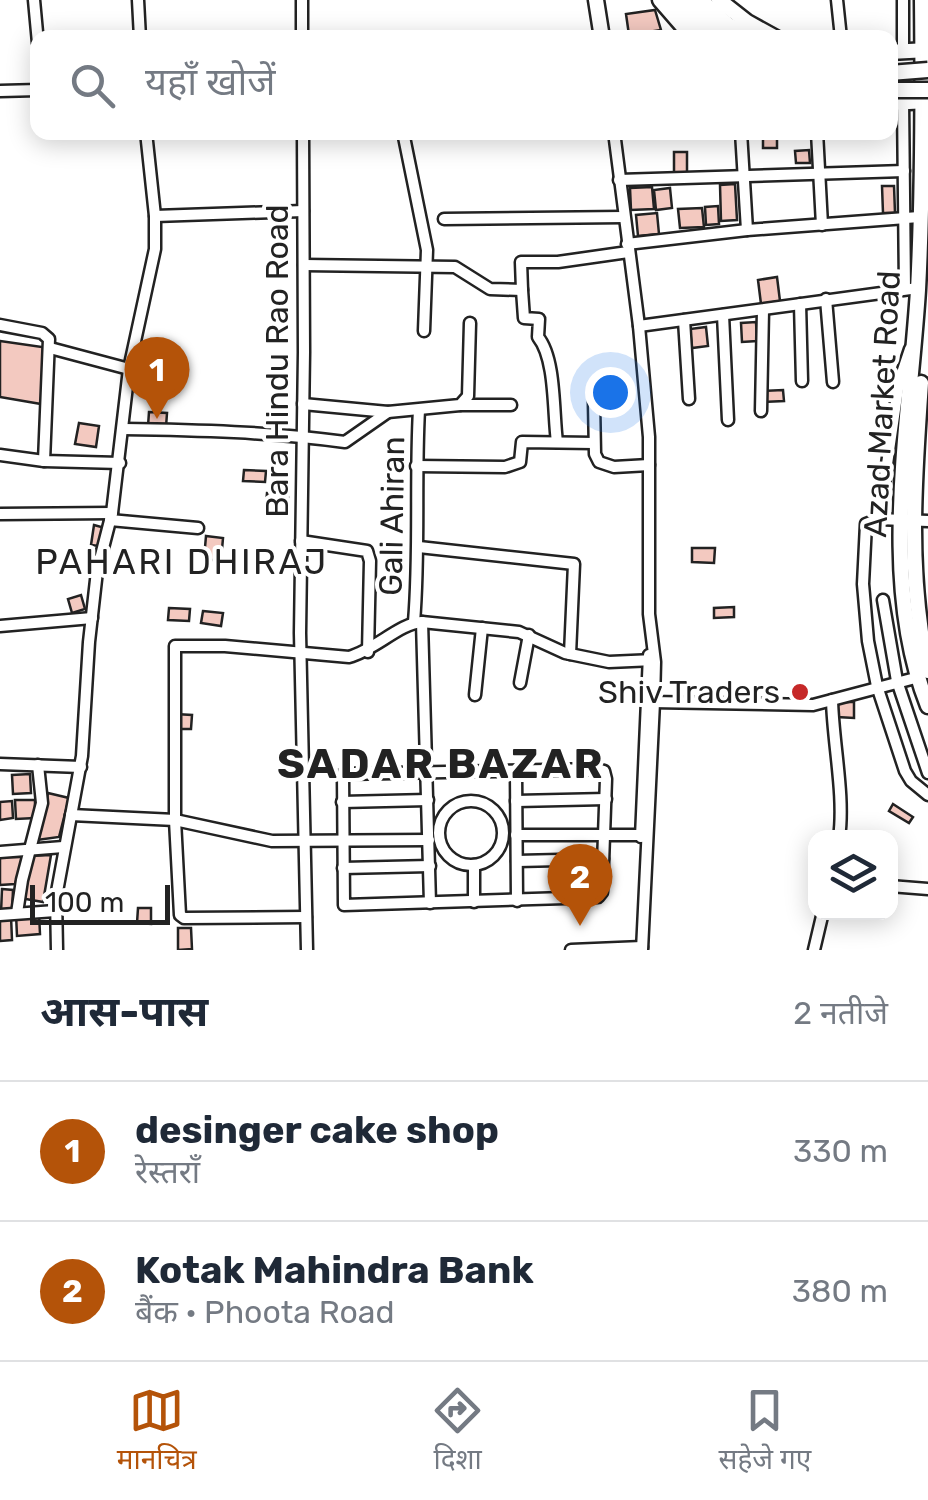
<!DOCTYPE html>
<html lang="hi">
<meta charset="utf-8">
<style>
body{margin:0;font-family:Rubik,"Noto Sans Devanagari",sans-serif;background:#f6f6f7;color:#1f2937}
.controls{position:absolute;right:30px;bottom:30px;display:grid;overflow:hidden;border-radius:20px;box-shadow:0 5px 25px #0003}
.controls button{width:90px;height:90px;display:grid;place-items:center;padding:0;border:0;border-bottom:2px solid #e0e1e3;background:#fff;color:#1f2937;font:50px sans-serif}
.scale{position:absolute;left:30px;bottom:25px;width:140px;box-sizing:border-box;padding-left:10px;border:5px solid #222;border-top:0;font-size:28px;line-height:35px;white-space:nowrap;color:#222;-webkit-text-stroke:8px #fff;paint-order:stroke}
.you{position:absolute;left:610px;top:392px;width:35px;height:35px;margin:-25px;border:8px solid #fff;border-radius:50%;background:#1a73e8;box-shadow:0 0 0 15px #1a73e833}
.badge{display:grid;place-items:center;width:65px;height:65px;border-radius:50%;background:#b45309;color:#fff;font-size:32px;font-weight:700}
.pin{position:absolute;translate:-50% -82px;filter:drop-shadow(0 2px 5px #0008)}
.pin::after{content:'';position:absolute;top:52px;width:35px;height:30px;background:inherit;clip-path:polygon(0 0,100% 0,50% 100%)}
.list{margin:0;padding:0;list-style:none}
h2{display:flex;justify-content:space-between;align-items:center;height:130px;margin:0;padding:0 40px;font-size:42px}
h2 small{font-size:32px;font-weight:400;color:#747a83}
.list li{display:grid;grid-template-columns:65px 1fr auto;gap:30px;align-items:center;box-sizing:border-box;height:140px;padding:0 40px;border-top:2px solid #e0e1e3}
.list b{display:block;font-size:38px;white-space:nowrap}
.list p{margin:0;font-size:32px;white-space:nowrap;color:#747a83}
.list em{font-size:32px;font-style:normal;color:#747a83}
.icon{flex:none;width:55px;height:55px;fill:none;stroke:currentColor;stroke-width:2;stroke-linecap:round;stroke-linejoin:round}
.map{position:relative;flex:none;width:928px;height:950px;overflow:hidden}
.search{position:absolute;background:#fff;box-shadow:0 5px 25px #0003;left:30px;right:30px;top:30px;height:110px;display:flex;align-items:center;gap:25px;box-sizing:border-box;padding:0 35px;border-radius:20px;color:#747a83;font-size:38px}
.sheet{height:410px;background:#fff}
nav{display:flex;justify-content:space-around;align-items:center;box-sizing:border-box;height:140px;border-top:2px solid #e0e1e3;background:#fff;font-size:28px;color:#747a83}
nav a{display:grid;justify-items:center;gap:5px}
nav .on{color:#b45309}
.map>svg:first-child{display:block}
.building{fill:#f3c9c0;stroke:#222;stroke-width:2.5}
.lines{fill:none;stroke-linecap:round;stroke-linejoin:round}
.minor-casing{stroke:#222;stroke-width:15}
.major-casing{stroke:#222;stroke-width:19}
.minor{stroke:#fff;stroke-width:10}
.major{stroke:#fff;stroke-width:14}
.major-bridge-casing{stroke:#222;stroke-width:19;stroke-linecap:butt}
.major-bridge{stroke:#fff;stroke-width:14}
.poi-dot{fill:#c62828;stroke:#fff;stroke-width:4}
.labels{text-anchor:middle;stroke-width:8;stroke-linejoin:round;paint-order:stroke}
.street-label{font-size:32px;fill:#222;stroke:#fff}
.poi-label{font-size:32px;fill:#222;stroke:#fff;text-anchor:end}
.neighbourhood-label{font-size:35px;letter-spacing:2.5px;fill:#222;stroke:#fff}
.district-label{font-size:42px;font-weight:bold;letter-spacing:2.5px;fill:#222;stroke:#fff}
</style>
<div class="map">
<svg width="928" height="950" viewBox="0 0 928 950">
<rect width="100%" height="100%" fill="#fff"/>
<g class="building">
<path d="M 655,10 L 661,30 L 629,35 L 626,14 Z"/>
<rect x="763" y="132" width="14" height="16"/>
<path d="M 809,150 L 810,163 L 796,163 L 795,151 Z"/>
<rect x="674" y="152" width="13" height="23"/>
<path d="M 735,184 L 737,220 L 721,221 L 720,185 Z"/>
<path d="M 882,186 L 894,186 L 895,213 L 883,213 Z"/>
<path d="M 652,187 L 654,209 L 631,210 L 630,188 Z"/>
<path d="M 670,188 L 672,208 L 656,210 L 654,190 Z"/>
<path d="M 718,206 L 719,224 L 706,225 L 705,207 Z"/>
<path d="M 702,208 L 704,227 L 680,228 L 678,209 Z"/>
<path d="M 657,213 L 659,234 L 638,236 L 636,215 Z"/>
<path d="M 777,277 L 780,301 L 761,304 L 758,280 Z"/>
<path d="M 756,322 L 757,341 L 742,342 L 741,323 Z"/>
<path d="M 706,327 L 708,346 L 692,348 L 690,329 Z"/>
<path d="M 0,341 L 49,348 L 41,404 L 0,397 Z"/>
<path d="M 783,390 L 784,401 L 763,402 L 762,391 Z"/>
<path d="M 149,412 L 167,413 L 166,427 L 148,426 Z"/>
<path d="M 79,423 L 99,426 L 96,447 L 75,444 Z"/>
<path d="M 244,470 L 266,471 L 265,482 L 243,481 Z"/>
<path d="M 267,493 L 288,495 L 288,504 L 266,503 Z"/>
<path d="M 94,525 L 105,528 L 99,546 L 91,545 Z"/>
<path d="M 206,536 L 223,538 L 221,561 L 204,559 Z"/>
<path d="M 692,548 L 715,548 L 714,563 L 692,562 Z"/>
<path d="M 81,595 L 85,609 L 72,613 L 68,599 Z"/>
<path d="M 734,607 L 734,617 L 714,618 L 714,608 Z"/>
<path d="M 169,608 L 190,609 L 189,621 L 168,620 Z"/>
<path d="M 203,611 L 223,613 L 221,626 L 201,623 Z"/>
<path d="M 837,702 L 854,702 L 854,718 L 837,717 Z"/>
<path d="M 175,714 L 192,715 L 191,729 L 174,729 Z"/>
<path d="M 30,774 L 31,793 L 13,794 L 12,775 Z"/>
<path d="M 48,793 L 69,798 L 59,837 L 37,840 Z"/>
<path d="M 15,800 L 35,800 L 35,818 L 16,819 Z"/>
<path d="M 12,801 L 13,818 L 0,820 L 0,802 Z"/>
<path d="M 893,804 L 913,817 L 909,823 L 889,811 Z"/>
<path d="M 51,855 L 43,902 L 20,898 L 29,856 Z"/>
<path d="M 0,857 L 23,857 L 15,884 L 0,885 Z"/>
<path d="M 2,889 L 13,890 L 12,913 L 1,913 Z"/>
<path d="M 138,908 L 151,908 L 151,924 L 137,923 Z"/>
<path d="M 39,913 L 40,934 L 17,936 L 16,914 Z"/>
<path d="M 0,916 L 11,916 L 12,940 L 0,941 Z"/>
<path d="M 178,928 L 191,928 L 192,949 L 178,950 Z"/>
</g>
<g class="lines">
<g class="minor-casing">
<g id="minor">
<path d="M 34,0 L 38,43"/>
<path d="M 138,0 L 140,38"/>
<path d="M 837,0 L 841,38"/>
<path d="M 903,0 L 903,52"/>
<path d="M 302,38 L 302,0"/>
<path d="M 0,91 L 38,90"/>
<path d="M 903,102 L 905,289"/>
<path d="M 303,132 L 304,352 L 300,633 L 307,950"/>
<path d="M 403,132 L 427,250 L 424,331"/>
<path d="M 614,132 L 639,326 L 649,437 L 649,614 L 655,662 L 654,702 L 642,950"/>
<path d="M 741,132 L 747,230"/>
<path d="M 817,132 L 822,225"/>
<path d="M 619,180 L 904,171"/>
<path d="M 155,216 L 303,211"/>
<path d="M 444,219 L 624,217"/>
<path d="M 627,244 L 747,230 L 919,217"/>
<path d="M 304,265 L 455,267 L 490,289 L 522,290 L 521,262 L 558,262 L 628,252"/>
<path d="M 522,290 L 524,318 L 539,319 L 538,337 C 556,359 553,413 557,442"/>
<path d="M 826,299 L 833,382"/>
<path d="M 800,304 L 802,381"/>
<path d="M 723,315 L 728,420"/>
<path d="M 684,320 L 689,399"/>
<path d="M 0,325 L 42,333 L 49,339 L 44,461 L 120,463"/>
<path d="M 639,326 L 918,288"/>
<path d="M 50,348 L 129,369"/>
<path d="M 594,402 L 595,454 L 599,462 L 614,467 L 649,465"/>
<path d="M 303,404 L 388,412 L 460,405 L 468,396 L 470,323"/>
<path d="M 461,405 L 511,405"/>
<path d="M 761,411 L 763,310"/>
<path d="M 123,429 C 198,430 271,432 345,442 L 388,412"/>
<path d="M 0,455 L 44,461"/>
<path d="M 416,466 L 505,467 L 520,462 L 522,442 L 594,443"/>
<path d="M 0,514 L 112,513"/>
<path d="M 879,519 L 899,382 L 910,349"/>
<path d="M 110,520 L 198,528"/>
<path d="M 928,521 L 879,519 L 866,524 L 863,584 L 868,641 L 877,686 L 905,771 L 911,781 L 928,795"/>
<path d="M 301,541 L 367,551 L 370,561 L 368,652"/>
<path d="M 419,547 L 574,564 L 570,654"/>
<path d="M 883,600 L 897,681 L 928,773"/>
<path d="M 414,622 C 420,551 415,481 419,410"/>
<path d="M 422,622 L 430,903"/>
<path d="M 0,626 L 92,618"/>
<path d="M 520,683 L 529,635"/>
<path d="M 475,695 L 482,628"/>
<path d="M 832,700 C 833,743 845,796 839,838"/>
<path d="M 652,702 L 813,705 L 919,677"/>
<path d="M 0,764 L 81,767"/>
<path d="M 597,769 L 604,771 L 606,779 L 602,892 L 598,897 L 344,905 L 343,774 Z"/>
<path d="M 516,772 L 517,901"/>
<path d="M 516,801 L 606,799"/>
<circle cx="471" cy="833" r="32"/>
<path d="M 342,802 L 428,800"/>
<path d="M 71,815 L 175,820 L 272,841 L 429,840"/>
<path d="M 516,835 L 641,835"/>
<path d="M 641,837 L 649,655"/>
<path d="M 0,852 L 63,847"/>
<path d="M 517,861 L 603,859"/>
<path d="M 474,865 L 474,902"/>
<path d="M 343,868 L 430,866"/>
<path d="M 890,886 L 928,889"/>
<path d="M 17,913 L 22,880 L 42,803 L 38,765"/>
<path d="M 0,915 L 55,911"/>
<path d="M 306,917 L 184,918 L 180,915 L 175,820 L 175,646 L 225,646 L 349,657 C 375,650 400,623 422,622 L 519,632 L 565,653 L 609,662 L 654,660"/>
<path d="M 57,950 L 56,897 L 82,756 L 89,642 L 97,571 L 112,513 L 129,369 L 155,249 L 155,216 L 146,132"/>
<path d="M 571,950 L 642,947"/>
<path d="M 814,950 L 823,912"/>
</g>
</g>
<g class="major-casing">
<g id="major">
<path d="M 596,0 L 602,38"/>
<path d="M 660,0 L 693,38"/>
<path d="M 673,0 L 711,38"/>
<path d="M 688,0 L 716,28 L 732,38"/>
<path d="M 701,0 L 727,24 L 752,38"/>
<path d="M 719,0 L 747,22 L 776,38"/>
<path d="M 922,0 C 923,96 923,194 918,290 C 910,421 878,581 928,706"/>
<path d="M 890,52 L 928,50"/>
<path d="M 890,103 L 928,101"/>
<path d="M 921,383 C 914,480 907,575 928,671"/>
</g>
</g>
<use href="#minor" class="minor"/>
<use href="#major" class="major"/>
<g class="major-bridge-casing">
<g id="major-bridge">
<path d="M 890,73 L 928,70"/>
<path d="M 890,90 L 928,90"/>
</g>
</g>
<use href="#major-bridge" class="major-bridge"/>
</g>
<circle class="poi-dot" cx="800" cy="692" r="10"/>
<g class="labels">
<g class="street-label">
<text transform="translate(277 361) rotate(-90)" y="11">Bara Hindu Rao Road</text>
<text transform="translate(882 404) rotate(-87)" y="11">Azad Market Road</text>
<text transform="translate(392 516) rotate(-89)" y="11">Gali Ahiran</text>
</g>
<g class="poi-label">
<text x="780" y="703">Shiv Traders</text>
</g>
<g class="neighbourhood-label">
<text x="182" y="574">PAHARI DHIRAJ</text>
</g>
<g class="district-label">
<text x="441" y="778">SADAR BAZAR</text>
</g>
</g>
</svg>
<div class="controls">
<button><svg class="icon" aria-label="layers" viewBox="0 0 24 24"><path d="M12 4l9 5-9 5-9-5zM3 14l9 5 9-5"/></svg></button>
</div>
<div class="scale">100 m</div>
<div class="you"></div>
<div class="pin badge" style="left:157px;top:419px">1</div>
<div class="pin badge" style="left:580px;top:926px">2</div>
<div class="search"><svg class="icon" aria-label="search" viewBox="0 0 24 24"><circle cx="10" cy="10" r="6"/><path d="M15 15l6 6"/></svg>यहाँ खोजें</div>
</div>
<section class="sheet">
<h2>आस-पास<small>2 नतीजे</small></h2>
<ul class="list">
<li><span class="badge">1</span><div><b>desinger cake shop</b><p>रेस्तराँ</p></div><em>330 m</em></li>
<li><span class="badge">2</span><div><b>Kotak Mahindra Bank</b><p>बैंक · Phoota Road</p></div><em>380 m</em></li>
</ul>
</section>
<nav>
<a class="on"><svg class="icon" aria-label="map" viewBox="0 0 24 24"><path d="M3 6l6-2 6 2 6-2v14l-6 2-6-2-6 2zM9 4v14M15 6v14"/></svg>मानचित्र</a>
<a><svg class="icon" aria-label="directions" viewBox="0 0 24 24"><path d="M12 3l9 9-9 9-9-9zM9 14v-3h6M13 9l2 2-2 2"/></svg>दिशा</a>
<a><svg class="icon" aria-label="saved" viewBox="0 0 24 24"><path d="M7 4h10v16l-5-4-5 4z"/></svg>सहेजे गए</a>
</nav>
